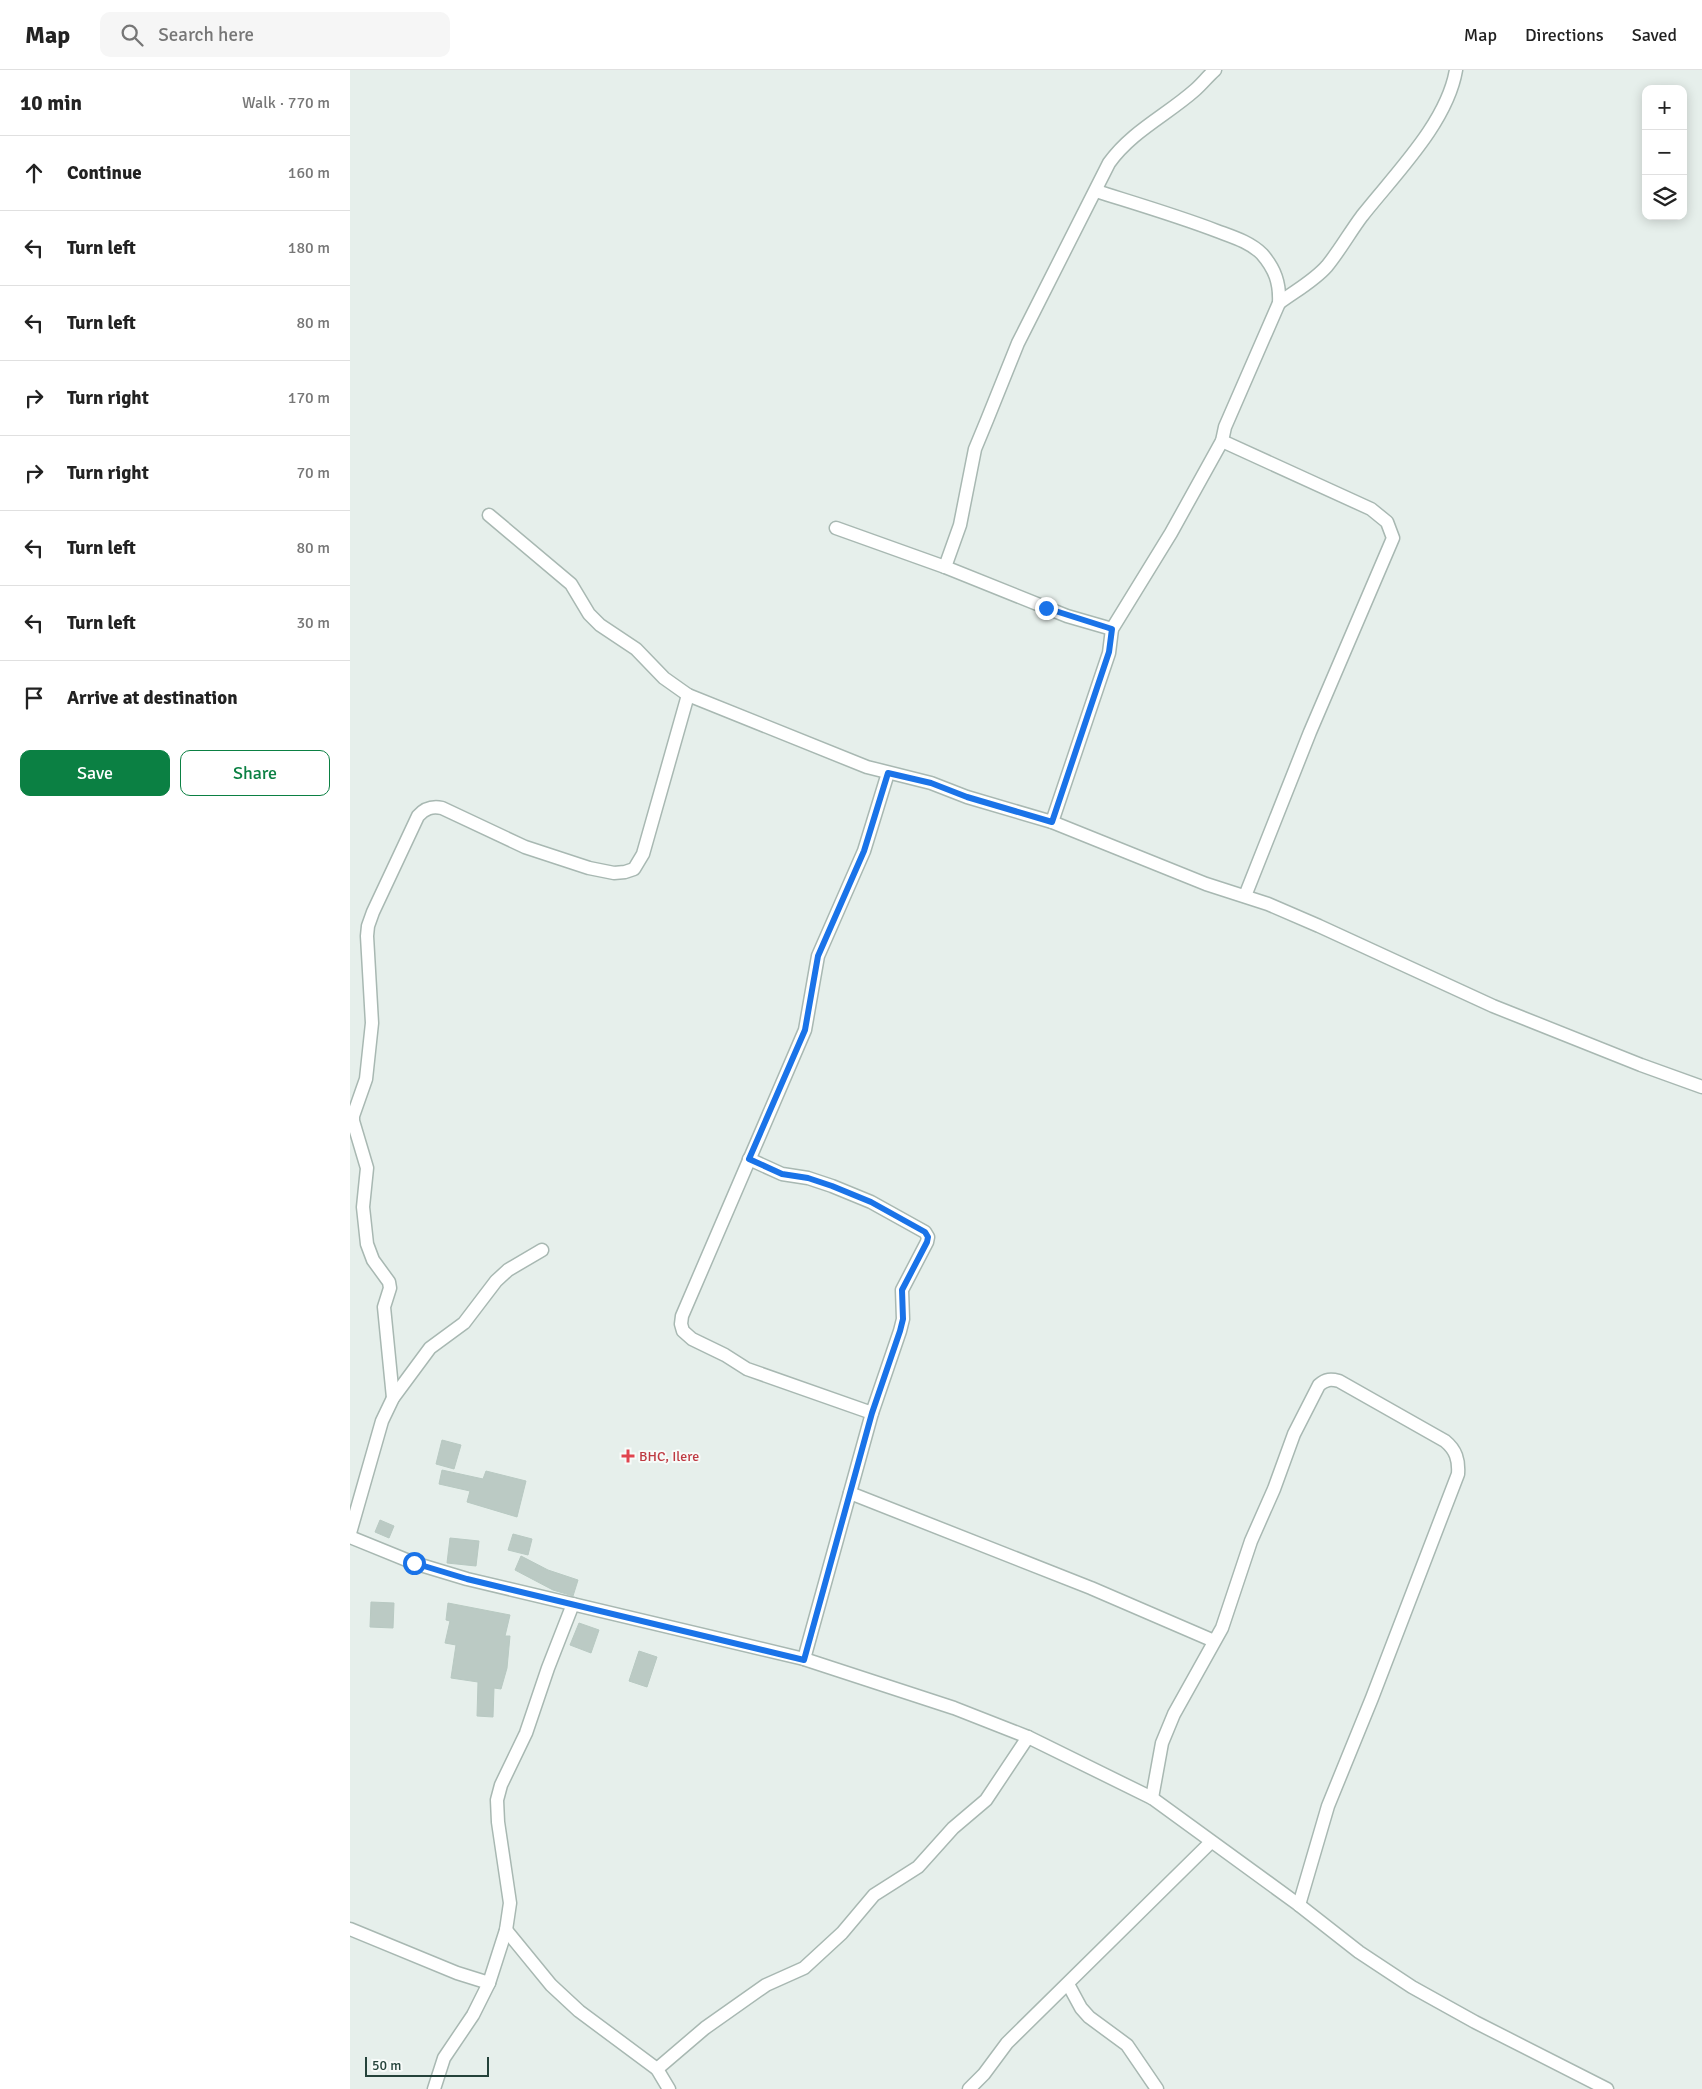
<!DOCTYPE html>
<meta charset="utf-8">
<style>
body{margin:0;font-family:Signika,sans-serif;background:#f6f6f6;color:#222}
.controls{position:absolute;right:15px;top:15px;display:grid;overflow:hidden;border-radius:10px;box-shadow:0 2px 12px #0003}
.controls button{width:45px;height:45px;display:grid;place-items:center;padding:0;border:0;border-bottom:1px solid #e0e0e0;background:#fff;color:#222;font:25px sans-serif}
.scale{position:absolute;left:15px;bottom:12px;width:124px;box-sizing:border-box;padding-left:5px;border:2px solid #24423a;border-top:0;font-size:14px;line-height:18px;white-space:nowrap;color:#24423a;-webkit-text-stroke:4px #f7fbf9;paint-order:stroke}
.stop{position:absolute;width:15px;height:15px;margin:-11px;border:4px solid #1a73e8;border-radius:50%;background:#fff}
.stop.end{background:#1a73e8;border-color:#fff;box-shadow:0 1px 5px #0008}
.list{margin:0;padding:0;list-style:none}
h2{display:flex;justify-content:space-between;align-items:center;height:65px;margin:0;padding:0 20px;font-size:21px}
h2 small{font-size:16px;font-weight:400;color:#767676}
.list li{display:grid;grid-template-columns:32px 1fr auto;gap:15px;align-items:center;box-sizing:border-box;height:75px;padding:0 20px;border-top:1px solid #e0e0e0}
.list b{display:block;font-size:19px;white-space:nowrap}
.list em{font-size:16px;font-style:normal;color:#767676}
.actions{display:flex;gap:10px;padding:15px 20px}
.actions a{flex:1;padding:11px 0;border:1px solid #0b8043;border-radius:10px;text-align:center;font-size:18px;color:#0b8043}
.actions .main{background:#0b8043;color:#fff}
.icon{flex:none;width:28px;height:28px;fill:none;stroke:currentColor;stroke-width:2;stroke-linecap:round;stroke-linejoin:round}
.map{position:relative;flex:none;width:1352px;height:2019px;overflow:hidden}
header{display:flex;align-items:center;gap:30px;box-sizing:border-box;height:70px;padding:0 25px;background:#fff;border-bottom:1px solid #e0e0e0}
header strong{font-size:24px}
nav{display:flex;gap:28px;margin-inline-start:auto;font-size:18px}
.search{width:350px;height:45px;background:#f6f6f6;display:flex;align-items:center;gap:12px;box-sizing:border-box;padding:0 18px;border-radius:10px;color:#767676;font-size:19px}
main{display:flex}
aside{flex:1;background:#fff}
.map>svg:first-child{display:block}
.building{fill:#bbcac4;stroke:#b8c9c2}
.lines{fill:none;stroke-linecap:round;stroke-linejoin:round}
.minor-casing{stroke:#a8b8b2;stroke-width:15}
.minor{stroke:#fff;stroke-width:12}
.route{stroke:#1a73e8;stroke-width:6}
.health-dot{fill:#e0444e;stroke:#f7fbf9;stroke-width:2}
.labels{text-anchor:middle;stroke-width:4;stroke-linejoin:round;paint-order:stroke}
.health-label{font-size:14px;fill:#be3a42;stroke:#f7fbf9;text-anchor:start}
</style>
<header>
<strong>Map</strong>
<div class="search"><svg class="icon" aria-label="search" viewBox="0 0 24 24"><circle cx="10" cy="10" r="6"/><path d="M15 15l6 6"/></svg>Search here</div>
<nav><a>Map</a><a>Directions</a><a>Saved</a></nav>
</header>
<main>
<aside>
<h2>10 min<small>Walk · 770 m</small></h2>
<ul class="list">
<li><svg class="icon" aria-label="ahead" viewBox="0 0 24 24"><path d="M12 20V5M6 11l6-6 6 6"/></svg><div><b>Continue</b></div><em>160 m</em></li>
<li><svg class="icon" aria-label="left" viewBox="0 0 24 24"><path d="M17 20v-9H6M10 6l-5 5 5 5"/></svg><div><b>Turn left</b></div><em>180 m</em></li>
<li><svg class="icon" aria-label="left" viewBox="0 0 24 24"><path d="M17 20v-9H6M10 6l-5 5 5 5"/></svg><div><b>Turn left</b></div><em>80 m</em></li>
<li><svg class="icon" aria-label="right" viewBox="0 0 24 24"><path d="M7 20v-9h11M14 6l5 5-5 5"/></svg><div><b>Turn right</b></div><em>170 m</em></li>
<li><svg class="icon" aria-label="right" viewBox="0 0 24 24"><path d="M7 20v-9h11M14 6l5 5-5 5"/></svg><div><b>Turn right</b></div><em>70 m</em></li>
<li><svg class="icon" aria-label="left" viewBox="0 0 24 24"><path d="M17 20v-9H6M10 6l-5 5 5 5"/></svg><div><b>Turn left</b></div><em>80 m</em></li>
<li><svg class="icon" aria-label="left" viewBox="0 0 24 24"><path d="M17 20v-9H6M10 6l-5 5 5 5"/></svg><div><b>Turn left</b></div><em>30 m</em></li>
<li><svg class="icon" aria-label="arrive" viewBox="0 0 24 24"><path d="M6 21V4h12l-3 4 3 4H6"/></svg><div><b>Arrive at destination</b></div></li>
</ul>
<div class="actions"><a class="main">Save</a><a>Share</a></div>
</aside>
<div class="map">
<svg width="1352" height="2019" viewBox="0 0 1352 2019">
<rect width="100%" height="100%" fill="#e6efeb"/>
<g class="building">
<path d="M 92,1370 L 111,1375 L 104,1399 L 86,1394 Z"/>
<path d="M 92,1400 L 133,1409 L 136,1401 L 176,1411 L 167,1447 L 117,1432 L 120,1421 L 89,1414 Z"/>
<path d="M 30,1450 L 44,1456 L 39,1468 L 25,1462 Z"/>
<path d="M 163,1464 L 182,1469 L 178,1485 L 158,1480 Z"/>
<path d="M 100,1468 L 129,1471 L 126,1496 L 97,1493 Z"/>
<path d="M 171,1486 L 198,1500 L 228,1510 L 223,1526 L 203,1520 L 165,1500 Z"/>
<path d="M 21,1532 L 44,1533 L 43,1558 L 20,1557 Z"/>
<path d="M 98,1533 L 160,1545 L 155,1566 L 160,1566 L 157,1598 L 151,1619 L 144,1618 L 143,1647 L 127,1646 L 128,1612 L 101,1608 L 106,1575 L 95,1573 L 100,1551 L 96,1550 Z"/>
<path d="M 229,1553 L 249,1560 L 241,1583 L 220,1575 Z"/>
<path d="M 289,1581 L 307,1587 L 297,1617 L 279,1611 Z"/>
</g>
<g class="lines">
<g class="minor-casing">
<g id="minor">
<path d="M 929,233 C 945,221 964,211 977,196 C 990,180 1000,162 1012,146 C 1045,104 1097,53 1106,0"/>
<path d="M 872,371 L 1021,439 L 1037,452 L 1043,468 L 960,662 L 895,826"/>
<path d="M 139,445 L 221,514 L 239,544 L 250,555 L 286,579 L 314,608 L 338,625 L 517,697 L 581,713 L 617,727 L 702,752 L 856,814 L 918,834 L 969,856 L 1143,936 L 1291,995 L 1352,1017"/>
<path d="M 486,458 L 595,497 L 717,546 L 762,559"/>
<path d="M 595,497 L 610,455 L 625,379 L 637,350 L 668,273 L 759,93 C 782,61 817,45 845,20 C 852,14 858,6 865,0"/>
<path d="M 702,752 L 759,583 L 762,559 L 821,463 L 872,371 L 875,357 L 929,233 C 930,213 925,199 912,184 C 900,172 883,167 867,161 C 828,146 787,134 746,121"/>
<path d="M 399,1089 L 432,1104 L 458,1108 L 482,1116 L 521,1132 L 575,1162 L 578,1167 L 577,1172 L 552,1220 L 553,1249 L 550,1261 L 522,1343"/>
<path d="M 43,1328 L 34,1237 L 40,1218 L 39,1212 L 23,1190 L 17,1174 L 13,1137 L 17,1098 L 3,1051 L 3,1046 L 16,1009 L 22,953 L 17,866 L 18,856 L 23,842 L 68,746 C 75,738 82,736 92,738 L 175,777 L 239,798 L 264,803 L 275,802 L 284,799 L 293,784 L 338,625"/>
<path d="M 500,1423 L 741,1518 L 864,1571"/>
<path d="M 0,1463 L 32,1351 L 43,1328 L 80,1278 L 114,1253 L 146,1211 L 158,1200 L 192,1180"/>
<path d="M 0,1467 L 64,1493 L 117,1509 L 454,1589 L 604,1638 L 678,1667 L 802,1728 L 949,1835 L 1009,1882 L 1062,1917 L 1125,1952 L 1257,2019"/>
<path d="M 454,1589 L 522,1343 L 397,1299 L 375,1285 L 342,1269 L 333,1261 L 331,1254 L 332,1246 L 455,960 L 468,886 L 514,781 L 538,703"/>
<path d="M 802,1728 L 812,1673 L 824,1644 L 872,1558 L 901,1471 L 924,1419 L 944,1364 L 969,1315 C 976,1309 981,1309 989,1311 L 1095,1371 C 1106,1380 1109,1390 1108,1404 L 1022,1628 L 978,1736 L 949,1835"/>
<path d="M 0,1859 L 107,1903 L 139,1913"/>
<path d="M 156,1860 L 201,1915 L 229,1941 L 307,1999 L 319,2019"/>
<path d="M 718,1914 L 731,1938 L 739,1947 L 777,1975 L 807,2019"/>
<path d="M 307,1999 L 355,1958 L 416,1915 L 454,1898 L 492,1863 L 524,1825 L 568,1797 L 603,1758 L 636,1730 L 678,1667"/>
<path d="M 84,2019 L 94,1988 L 123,1945 L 139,1913 L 156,1860 L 160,1833 L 148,1752 L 147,1730 L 151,1715 L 176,1663 L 198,1598 L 223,1534"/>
<path d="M 619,2019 L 634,2004 L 657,1973 L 861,1772"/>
</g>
</g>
<use href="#minor" class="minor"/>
</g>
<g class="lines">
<path class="route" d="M 64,1493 L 117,1509 L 454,1590 L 522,1343 L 550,1261 L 553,1249 L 552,1220 L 577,1172 L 578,1167 L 575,1162 L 521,1132 L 482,1116 L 458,1108 L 432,1104 L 399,1089 L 455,960 L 468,886 L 514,781 L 538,703 L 581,713 L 617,727 L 702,752 L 759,582 L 762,559 L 696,538"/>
</g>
<path class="health-dot" d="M275.5 1378.5h5v5h5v5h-5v5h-5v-5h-5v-5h5z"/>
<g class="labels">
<g class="health-label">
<text x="289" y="1391">BHC, Ilere</text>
</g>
</g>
</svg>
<div class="controls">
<button>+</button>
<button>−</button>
<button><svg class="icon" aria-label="layers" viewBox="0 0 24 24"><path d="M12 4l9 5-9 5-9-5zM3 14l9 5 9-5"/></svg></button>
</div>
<div class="scale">50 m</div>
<div class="stop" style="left:64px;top:1493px"></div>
<div class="stop end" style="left:696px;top:538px"></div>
</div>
</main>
